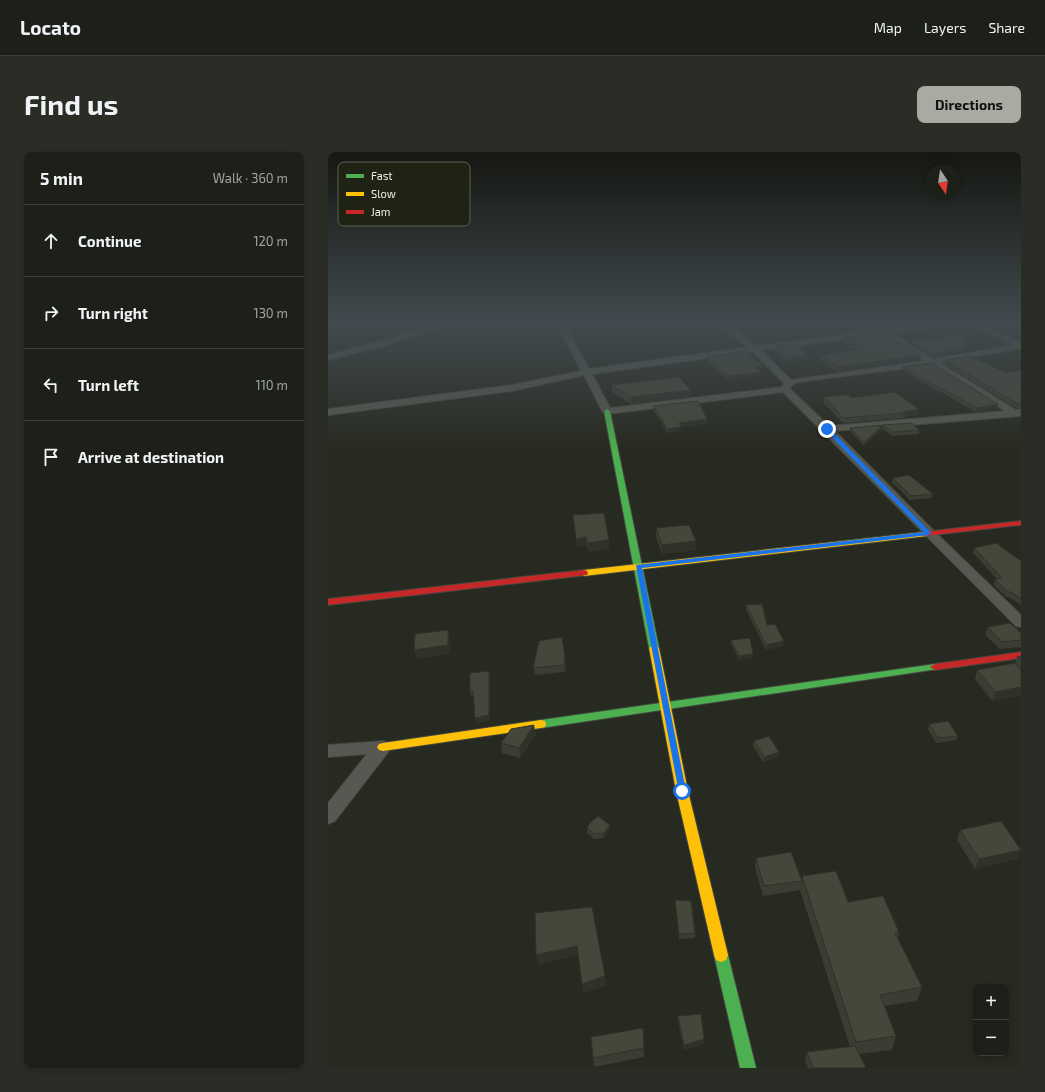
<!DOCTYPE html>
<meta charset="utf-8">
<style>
body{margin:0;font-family:"Exo 2",sans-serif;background:#2a2d25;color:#f1f3f6}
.controls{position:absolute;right:12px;bottom:12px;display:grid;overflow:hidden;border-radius:8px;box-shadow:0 2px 6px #0003}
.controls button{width:36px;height:36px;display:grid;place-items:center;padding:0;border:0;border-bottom:1px solid #3b3e37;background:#1d2018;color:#f1f3f6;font:20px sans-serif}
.compass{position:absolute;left:597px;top:12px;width:36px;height:36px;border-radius:50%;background:#1d2018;box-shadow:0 2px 6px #0003;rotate:167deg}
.stop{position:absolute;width:12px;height:12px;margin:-9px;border:3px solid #1a73e8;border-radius:50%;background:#fff}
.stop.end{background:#1a73e8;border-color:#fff;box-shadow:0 1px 4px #0008}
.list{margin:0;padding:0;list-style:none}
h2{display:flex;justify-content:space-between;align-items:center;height:52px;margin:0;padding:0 16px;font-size:17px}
h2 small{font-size:13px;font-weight:400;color:#a0a3a2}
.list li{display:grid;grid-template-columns:26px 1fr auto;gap:12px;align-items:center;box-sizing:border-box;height:72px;padding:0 16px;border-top:1px solid #3b3e37}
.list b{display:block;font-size:15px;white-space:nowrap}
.list em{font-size:13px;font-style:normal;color:#a0a3a2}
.icon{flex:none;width:22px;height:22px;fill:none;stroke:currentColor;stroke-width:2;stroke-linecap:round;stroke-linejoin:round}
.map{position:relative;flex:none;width:693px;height:916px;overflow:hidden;border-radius:8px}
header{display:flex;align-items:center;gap:24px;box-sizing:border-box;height:56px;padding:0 20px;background:#1d2018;border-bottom:1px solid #3b3e37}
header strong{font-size:19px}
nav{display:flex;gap:22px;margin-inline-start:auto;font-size:14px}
.intro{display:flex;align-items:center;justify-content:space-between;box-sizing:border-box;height:96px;padding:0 24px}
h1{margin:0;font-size:28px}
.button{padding:10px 18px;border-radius:8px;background:#a8aba1;color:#111;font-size:14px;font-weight:700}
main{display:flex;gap:24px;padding:0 24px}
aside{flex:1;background:#1d2018;border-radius:8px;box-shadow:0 2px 6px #0003}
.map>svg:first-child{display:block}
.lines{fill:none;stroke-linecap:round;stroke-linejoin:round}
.street-casing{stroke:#44463e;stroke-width:2}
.fast-casing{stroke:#44463e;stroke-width:2}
.slow-casing{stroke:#44463e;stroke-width:2}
.jam-casing{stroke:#44463e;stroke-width:2}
.street{fill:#565851;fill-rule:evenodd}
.fast{fill:#4caf50;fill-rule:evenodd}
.slow{fill:#ffc107;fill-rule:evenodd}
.jam{fill:#c62828;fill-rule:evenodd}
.wall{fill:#3a3d32}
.shaded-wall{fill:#303229}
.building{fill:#44473a;stroke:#303229}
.route{fill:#1a73e8}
.key{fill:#1f2313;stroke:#5d6052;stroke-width:1}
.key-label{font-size:11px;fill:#edf0e6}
</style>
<header>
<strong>Locato</strong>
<nav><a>Map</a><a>Layers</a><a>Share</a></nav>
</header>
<div class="intro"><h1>Find us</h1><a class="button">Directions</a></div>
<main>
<aside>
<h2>5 min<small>Walk · 360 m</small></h2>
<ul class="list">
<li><svg class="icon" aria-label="ahead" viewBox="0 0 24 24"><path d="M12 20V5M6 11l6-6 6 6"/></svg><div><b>Continue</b></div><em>120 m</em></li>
<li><svg class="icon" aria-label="right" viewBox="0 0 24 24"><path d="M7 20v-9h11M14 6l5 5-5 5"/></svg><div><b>Turn right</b></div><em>130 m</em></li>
<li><svg class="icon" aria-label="left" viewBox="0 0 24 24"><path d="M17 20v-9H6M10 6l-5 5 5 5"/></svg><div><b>Turn left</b></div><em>110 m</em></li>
<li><svg class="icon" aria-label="arrive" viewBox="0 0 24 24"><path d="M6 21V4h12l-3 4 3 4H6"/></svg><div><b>Arrive at destination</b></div></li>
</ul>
</aside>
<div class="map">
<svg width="693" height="916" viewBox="0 0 693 916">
<rect width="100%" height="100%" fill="#272a20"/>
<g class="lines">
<g class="street-casing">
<g id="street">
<path d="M 108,172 L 120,172 L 59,193 L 0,208 L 0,203 L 53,189 Z"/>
<path d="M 229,172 L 237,172 L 261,217 L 420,195 L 391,172 L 400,172 L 429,194 L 550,178 L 554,176 L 557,177 L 591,172 L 613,172 L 609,174 L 563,181 L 605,207 L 685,193 L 644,172 L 654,172 L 693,191 L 693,196 L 612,211 L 688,258 L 693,257 L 692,264 L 507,279 L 605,378 L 693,463 L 693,475 L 688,474 L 455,240 L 279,262 L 274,259 L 256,223 L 184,239 L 0,263 L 0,257 L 184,233 L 253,219 ZM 555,182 L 596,209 L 463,228 L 433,198 ZM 425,200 L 456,231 L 454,235 L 282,256 L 264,222 ZM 603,213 L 677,259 L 501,274 L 462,237 L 464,233 L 471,230 Z"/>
<path d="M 55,589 L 61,591 L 64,595 L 61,599 L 7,669 L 0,672 L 0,651 L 39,602 L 0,605 L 0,593 Z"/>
</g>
</g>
<g class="fast-casing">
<g id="fast">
<path d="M 279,257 L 282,259 L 331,496 L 326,499 L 321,496 L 276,259 Z"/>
<path d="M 607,512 L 610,513 L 612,515 L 610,517 L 213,576 L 209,575 L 208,572 L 209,569 L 213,568 Z"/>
<path d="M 393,796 L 398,798 L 400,803 L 428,916 L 412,916 L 386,803 L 388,798 Z"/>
</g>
</g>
<g class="slow-casing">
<g id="slow">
<path d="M 596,380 L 600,382 L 599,384 L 256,424 L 252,421 L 256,418 Z"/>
<path d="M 326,493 L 331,496 L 360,639 L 400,803 L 398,808 L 393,810 L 388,808 L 386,803 L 348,639 L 321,496 Z"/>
<path d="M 213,568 L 217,569 L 218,572 L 217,575 L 213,576 L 55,599 L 51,598 L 49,595 L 51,592 L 55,591 Z"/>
</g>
</g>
<g class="jam-casing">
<g id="jam">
<path d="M 693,369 L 693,373 L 596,384 L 592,382 L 596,380 Z"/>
<path d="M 256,418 L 259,419 L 260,421 L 259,423 L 0,453 L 0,447 Z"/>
<path d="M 693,500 L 693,506 L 607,518 L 602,515 L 607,512 Z"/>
</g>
</g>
<use href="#street" class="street"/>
<use href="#fast" class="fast"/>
<use href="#slow" class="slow"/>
<use href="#jam" class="jam"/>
</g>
<g class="wall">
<path d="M 515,186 L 568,189 L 593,203 L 592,208 L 510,220 L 492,208 L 492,203 L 526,198 L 514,191 Z"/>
<path d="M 584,189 L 636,195 L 636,199 L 628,200 L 628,201 L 605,205 L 584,192 Z"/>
<path d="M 447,194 L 481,207 L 458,210 L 447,198 Z"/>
<path d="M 379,205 L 435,214 L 435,217 L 430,218 L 433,220 L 433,223 L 400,228 L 378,208 Z"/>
<path d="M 617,208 L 679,221 L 693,218 L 693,256 L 688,256 L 616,212 Z"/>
<path d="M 574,215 L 669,256 L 648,260 L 574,218 Z"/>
<path d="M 284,233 L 363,238 L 363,245 L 303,252 L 284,240 Z"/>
<path d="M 496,245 L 523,246 L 590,263 L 575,265 L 575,266 L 515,271 L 495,250 Z"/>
<path d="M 325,254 L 379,267 L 379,271 L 353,275 L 353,279 L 339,281 L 333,269 L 325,258 Z"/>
<path d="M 555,273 L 591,278 L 591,282 L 564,284 L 555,277 Z"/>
<path d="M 555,273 L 554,277 L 536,294 L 522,279 L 522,276 Z"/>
<path d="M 565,326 L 605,342 L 604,346 L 582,348 L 564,330 Z"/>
<path d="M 245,363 L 281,397 L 261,400 L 259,394 L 249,395 Z"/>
<path d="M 328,376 L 368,398 L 334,402 L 328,385 Z"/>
<path d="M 646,396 L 693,409 L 693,453 L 681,445 L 678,445 L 666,433 L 667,427 L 669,427 L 645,401 Z"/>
<path d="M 418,453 L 439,473 L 455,494 L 438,498 L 418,458 Z"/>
<path d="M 660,475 L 693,481 L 693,495 L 672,497 L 657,483 Z"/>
<path d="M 403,488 L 425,502 L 425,506 L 411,508 L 403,492 Z"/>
<path d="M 237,504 L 238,511 L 237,520 L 207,523 L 205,516 Z"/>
<path d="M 693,504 L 693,544 L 664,549 L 647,527 L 649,518 L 687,511 L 689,505 Z"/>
<path d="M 162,524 L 162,568 L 148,571 L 145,544 L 143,544 L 142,539 Z"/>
<path d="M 601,572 L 630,584 L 628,588 L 608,591 L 600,577 Z"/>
<path d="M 208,583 L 192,606 L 174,601 L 173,591 Z"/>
<path d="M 426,589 L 451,600 L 451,605 L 435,610 L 425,594 Z"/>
<path d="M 259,676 L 282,678 L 276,686 L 266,687 L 259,681 Z"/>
<path d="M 632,678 L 693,698 L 689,707 L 647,717 L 629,688 Z"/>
<path d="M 428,706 L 474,729 L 474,724 L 571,780 L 570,786 L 594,835 L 589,849 L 557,854 L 568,884 L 564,898 L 531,902 L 538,916 L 480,916 L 477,909 L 479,900 L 522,895 L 472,738 L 435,744 L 427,716 Z"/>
<path d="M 347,748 L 367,781 L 367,786 L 351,787 Z"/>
<path d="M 350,864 L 376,892 L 356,898 L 350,869 Z"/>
<path d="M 315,876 L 316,905 L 266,915 L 265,906 Z"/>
</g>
<g class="shaded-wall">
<path d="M 636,195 L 636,199 L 628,200 L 628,201 L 605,205 L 606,202 L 625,197 Z"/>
<path d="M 593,203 L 592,208 L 510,220 L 511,215 Z"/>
<path d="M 481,204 L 481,207 L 458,210 L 458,206 Z"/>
<path d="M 435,214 L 435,217 L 427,218 L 427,215 Z"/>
<path d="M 433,220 L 433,223 L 400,228 L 400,224 Z"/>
<path d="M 363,238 L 363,245 L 303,252 L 303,245 Z"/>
<path d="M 670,252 L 669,256 L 648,260 L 649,256 Z"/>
<path d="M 591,257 L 590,263 L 575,265 L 576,261 L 575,260 Z"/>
<path d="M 379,267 L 379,271 L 351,275 L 351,271 Z"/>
<path d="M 555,273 L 554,277 L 536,294 L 536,291 Z"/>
<path d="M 353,275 L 353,279 L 339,281 L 339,277 Z"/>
<path d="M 258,385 L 259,394 L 249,395 L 248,387 Z"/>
<path d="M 281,388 L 281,397 L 261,400 L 260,391 Z"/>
<path d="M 368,389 L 368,398 L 334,402 L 334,393 Z"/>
<path d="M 120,478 L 122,487 L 122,502 L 89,507 L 86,498 Z"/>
<path d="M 456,489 L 455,494 L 438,498 L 438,493 Z"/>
<path d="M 425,502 L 425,506 L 411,508 L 411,504 Z"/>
<path d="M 237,504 L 238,511 L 237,520 L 236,513 Z"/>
<path d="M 161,519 L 162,524 L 162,568 L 148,571 L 147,566 Z"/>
<path d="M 693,535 L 693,544 L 664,549 L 667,540 Z"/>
<path d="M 206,573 L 208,583 L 192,606 L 191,596 Z"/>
<path d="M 451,600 L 451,605 L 435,610 L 436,605 Z"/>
<path d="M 282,673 L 282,678 L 276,686 L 276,681 Z"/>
<path d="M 693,698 L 689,707 L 647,717 L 651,707 Z"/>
<path d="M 249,794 L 250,803 L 210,813 L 208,803 Z"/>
<path d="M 277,824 L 278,834 L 255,841 L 254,832 Z"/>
<path d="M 376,887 L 376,892 L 356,898 L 356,893 Z"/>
</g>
<g class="building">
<path d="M 550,180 L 568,189 L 571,189 L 593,203 L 511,215 L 492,203 L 533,197 L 515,186 Z"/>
<path d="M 635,183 L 636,195 L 625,197 L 628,198 L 606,202 L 584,189 Z"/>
<path d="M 467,192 L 481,204 L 458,206 L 447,194 Z"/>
<path d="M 417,199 L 435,214 L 427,215 L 433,220 L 400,224 L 379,205 Z"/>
<path d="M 641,204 L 679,221 L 693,218 L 693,252 L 690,252 L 617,208 Z"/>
<path d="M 603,211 L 670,252 L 649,256 L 574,215 Z"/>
<path d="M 351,225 L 363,238 L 303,245 L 284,233 Z"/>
<path d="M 567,240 L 591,257 L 575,260 L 576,261 L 515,266 L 496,245 L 520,243 L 523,246 Z"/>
<path d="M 370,249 L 379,267 L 351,271 L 353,275 L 339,277 L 333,265 L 325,254 Z"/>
<path d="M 584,271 L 591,278 L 564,280 L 555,273 Z"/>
<path d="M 555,273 L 536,291 L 522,276 Z"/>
<path d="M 581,323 L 605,342 L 583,344 L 565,326 Z"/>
<path d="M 276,361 L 281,388 L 260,391 L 258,385 L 248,387 L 245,363 Z"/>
<path d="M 361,373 L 368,389 L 334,393 L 328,376 Z"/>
<path d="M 668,391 L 693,409 L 693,447 L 683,440 L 680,440 L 667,427 L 674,426 L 646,396 Z"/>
<path d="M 434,452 L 439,473 L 447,472 L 456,489 L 438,493 L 418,453 Z"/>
<path d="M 682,471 L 693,481 L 693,488 L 674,490 L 660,475 Z"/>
<path d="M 120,478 L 120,493 L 86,498 L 87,482 Z"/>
<path d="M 234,485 L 237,504 L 236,513 L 205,516 L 211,489 Z"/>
<path d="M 422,486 L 425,502 L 411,504 L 403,488 Z"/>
<path d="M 693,504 L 693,508 L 689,505 Z"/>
<path d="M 687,511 L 693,518 L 693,535 L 667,540 L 649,518 Z"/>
<path d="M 161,519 L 161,563 L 147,566 L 145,539 L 142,539 L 142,521 Z"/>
<path d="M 620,569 L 630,584 L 610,586 L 601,572 Z"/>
<path d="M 206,573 L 191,596 L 173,591 L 183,577 Z"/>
<path d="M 441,584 L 451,600 L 436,605 L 426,589 Z"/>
<path d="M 270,664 L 282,673 L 276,681 L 266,682 L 259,676 L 262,671 Z"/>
<path d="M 673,669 L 693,698 L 651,707 L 632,678 Z"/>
<path d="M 463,700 L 474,729 L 436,734 L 428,706 Z"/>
<path d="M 508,719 L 520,750 L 555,744 L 571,780 L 567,781 L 594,835 L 552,843 L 568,884 L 528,890 L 474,724 Z"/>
<path d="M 347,748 L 363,749 L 367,781 L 351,782 Z"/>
<path d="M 264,755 L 277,824 L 254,832 L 249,794 L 208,803 L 207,761 Z"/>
<path d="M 373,862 L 376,887 L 356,893 L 350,864 Z"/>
<path d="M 315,876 L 316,896 L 265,906 L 263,885 Z"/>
<path d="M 527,894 L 538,916 L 485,916 L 479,900 Z"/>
</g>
<linearGradient id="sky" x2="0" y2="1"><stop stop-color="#151712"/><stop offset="0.57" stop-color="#414a4e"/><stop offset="1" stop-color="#414a4e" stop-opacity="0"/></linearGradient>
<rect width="693" height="300" fill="url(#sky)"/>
<path class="route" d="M 497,276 L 501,276 L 603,381 L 601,383 L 314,416 L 358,639 L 357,641 L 351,641 L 308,413 L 596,380 L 497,278 Z"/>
<rect x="10" y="10" width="132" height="64" rx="6" class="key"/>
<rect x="18" y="22" width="18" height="4" fill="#4caf50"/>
<rect x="18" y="40" width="18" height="4" fill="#ffc107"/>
<rect x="18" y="58" width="18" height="4" fill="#c62828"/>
<g class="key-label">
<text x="43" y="28">Fast</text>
<text x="43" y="46">Slow</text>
<text x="43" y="64">Jam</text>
</g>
</svg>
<div class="controls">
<button>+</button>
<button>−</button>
</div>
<svg class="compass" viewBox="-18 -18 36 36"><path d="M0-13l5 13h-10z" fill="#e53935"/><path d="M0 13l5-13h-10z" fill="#a0a3a2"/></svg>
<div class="stop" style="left:354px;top:639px"></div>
<div class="stop end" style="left:499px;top:277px"></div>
</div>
</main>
